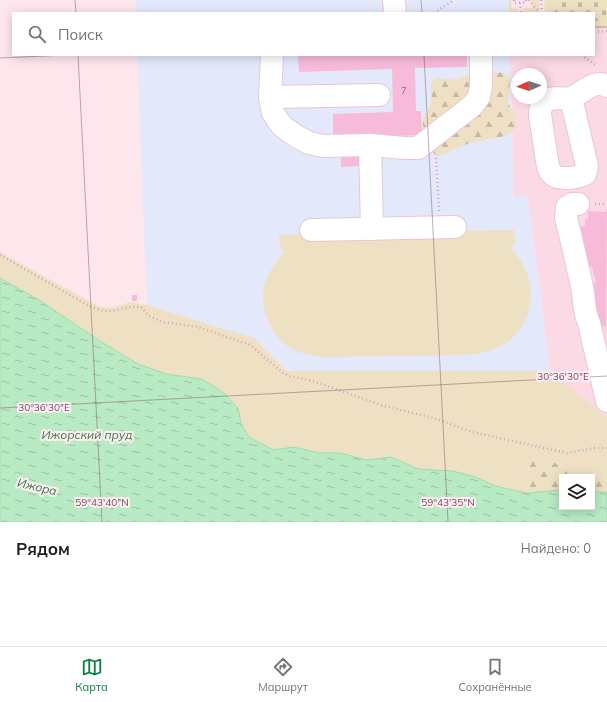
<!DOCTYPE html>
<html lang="ru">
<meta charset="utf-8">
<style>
body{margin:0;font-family:Mulish,sans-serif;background:#f2f2f2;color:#202124}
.controls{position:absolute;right:12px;bottom:12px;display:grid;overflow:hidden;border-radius:0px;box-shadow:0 2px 10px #0003}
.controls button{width:36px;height:36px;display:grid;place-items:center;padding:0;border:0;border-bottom:1px solid #e0e0e0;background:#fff;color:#202124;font:20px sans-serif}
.compass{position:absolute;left:511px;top:68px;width:36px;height:36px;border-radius:50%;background:#fff;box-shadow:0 2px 10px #0003;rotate:267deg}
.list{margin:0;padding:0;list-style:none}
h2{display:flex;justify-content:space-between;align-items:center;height:52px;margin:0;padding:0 16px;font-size:17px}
h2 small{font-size:13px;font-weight:400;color:#757577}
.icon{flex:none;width:22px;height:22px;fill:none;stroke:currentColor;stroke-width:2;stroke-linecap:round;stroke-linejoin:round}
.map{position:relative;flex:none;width:607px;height:522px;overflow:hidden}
.search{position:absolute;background:#fff;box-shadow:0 2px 10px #0003;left:12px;right:12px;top:12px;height:44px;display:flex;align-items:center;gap:10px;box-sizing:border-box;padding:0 14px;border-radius:0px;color:#757577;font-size:15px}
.sheet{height:124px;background:#fff}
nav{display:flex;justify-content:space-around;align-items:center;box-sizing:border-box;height:56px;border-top:1px solid #e0e0e0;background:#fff;font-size:11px;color:#757577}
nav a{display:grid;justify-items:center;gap:2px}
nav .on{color:#0b8043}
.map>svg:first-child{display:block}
.residential{fill:#fcdae5;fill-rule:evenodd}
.education{fill:#e3e9fb}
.green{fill:#eee1c3}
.forest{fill:url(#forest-firs)}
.cemetery{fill:url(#cemetery-stones)}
.water{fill:url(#water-ripples);stroke:#9dddae}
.building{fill:#f7bbd9}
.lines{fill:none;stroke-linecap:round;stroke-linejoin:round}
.minor-casing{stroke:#e9c5d5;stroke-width:24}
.path{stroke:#dc9dbe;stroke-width:2.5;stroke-dasharray:1 3;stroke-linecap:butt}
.minor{stroke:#fff;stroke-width:22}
.ticks{fill:none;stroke:#7b4864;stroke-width:1;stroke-opacity:0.45}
.labels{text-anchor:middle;stroke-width:4;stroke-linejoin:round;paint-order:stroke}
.number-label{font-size:9px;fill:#9a6581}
.water-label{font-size:12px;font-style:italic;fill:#377a48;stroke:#ffeff3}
.ticks-label{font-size:10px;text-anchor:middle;fill:#7b4864;stroke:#ffeff3;stroke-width:4;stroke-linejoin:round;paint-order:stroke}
</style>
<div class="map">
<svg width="607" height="522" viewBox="0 0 607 522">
<defs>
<pattern id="forest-firs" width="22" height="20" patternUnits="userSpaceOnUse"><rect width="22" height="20" fill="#eee1c3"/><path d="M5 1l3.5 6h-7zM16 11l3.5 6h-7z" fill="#c6b8a2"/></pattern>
<pattern id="cemetery-stones" width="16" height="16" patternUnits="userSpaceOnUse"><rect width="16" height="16" fill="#eee1c3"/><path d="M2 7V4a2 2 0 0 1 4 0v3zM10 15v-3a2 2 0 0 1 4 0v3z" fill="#c6b8a2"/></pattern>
<pattern id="water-ripples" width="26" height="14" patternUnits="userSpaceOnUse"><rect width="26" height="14" fill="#b8eac4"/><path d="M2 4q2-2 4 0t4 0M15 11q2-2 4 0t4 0" fill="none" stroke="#9bc0a3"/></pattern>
</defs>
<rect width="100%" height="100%" fill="#fee6ed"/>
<path class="residential" d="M 594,30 L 607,30 L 607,418 L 550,371 L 528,197 L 514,197 L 510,55 L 594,55 ZM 517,74 L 541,74 L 541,98 L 517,98 Z"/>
<g class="education">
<path d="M 135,0 L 509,0 L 509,13 L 136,13 Z"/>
<path d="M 137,55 L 510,55 L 514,197 L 528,196 L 550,371 L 287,371 L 254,338 L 147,305 Z"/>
</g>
<g class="green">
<path d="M 509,0 L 511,0 L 512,9 L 518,9 L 518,13 L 509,13 Z"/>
<path d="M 531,0 L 539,0 L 540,13 L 523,13 L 523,8 L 532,8 Z"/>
<path d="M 544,0 L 554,0 L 555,13 L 545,13 Z"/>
<path d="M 607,20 L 607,29 L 594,30 L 594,21 Z"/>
<path d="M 514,230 L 515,243 L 511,249 C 538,275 538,317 509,341 C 497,351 482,353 468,355 L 326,357 C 316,356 306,355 296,351 C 272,340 259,311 264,286 C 267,273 276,262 285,252 L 280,248 L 279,235 Z"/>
<path d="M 0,252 L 100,307 L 113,308 L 130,302 L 147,305 L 254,338 L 287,371 L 550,371 L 607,418 L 607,476 L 592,480 L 592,477 L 586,477 L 560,464 L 530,459 L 526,493 L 495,486 L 475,477 L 453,471 L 418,469 L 391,457 L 367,460 L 340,453 L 319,453 L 294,447 L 273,450 L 249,437 L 241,423 L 238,408 L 223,392 L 202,379 L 166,374 L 138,364 L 100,341 L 39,300 L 0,278 Z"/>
</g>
<g class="forest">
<path d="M 478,69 L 503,73 L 510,78 L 508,103 L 516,118 L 516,126 L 512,133 L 504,136 L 470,143 L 452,150 L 446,154 L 437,156 C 426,148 422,131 423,118 C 433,106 432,98 431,83 L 437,78 C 457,81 460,80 478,69 Z"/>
<path d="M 530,459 L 560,464 L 586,477 L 562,477 L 562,490 L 526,493 Z"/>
<path d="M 607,476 L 607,492 L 592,492 L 592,480 Z"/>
</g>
<path class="cemetery" d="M 554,0 L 607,0 L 607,20 L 594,21 L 594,13 L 555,13 Z"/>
<path class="water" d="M 0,278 L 39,300 L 100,341 L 138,364 L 166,374 L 202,379 L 223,392 L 238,408 L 241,423 L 249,437 L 273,450 L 294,447 L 319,453 L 340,453 L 367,460 L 391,457 L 418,469 L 453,471 L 475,477 L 495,486 L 526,493 L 562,490 L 562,507 L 592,507 L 592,492 L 607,492 L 607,522 L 0,522 Z"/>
<g class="building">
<path d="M 298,55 L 467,55 L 467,67 L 415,68 L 416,111 L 421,111 L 422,135 L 333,138 L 333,114 L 393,112 L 392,69 L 299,72 Z"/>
<path d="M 341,154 L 363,154 L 363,166 L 341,167 Z"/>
<path d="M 606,209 L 607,209 L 606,333 L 605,326 L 601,327 L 600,320 L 596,317 L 592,284 L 596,283 L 592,267 L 588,268 L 579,227 L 585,226 L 585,219 L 588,219 L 588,211 L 606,212 Z"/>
<rect x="132" y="295" width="5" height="6"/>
</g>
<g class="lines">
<g class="minor-casing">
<g id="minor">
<path d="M 394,0 L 395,13"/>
<path d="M 272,55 L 270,97 L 273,113 L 282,126 L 296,136 L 309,143 L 323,146 L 370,145 L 404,148 L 418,148 L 472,106 L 479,97 L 481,85 L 481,55"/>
<path d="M 270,97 L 379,95"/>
<path d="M 571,98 L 587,166 L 585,174 C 578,178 557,181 551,173 C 550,171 549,169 548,167 L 540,115 C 540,109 541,104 546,101 C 554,95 565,101 573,97 C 584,92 594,79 607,86"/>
<path d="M 370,145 L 372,229"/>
<path d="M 578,204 L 572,204 L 567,207 L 566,218 C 572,241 577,264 582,287 C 585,301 583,310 589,323 L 607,401"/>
<path d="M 311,230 L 455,227"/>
</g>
</g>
<g class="path">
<path d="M 514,0 L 514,3 L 526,2 L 526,0"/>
<path d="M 529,0 L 540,13"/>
<path d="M 541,0 L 542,13"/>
<path d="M 520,3 L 521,13"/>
<path d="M 434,13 L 454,0"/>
<path d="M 594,32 L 607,31"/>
<path d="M 581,55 L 597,66"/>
<path d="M 436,158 L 439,211"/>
<path d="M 595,204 L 607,204"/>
<path d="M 0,255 L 89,306 C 94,308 100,310 105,311 C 117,312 128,305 141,307 L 149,316 L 163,322 L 198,327 L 250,345 L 283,373 L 289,376 L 313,381 L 384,406 L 434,418 L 472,432 L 567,453 L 594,448 L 607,448"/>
</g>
<use href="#minor" class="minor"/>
</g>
<path class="ticks" d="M 75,0 L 76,13M 421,0 L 422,13M 594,27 L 607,27M 78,55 L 102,522M 424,55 L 448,522M 0,58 L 66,55M 0,408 L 607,376"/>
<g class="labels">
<g class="number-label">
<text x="404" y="94">7</text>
</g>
<g class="water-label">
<text x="87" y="439">Ижорский пруд</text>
<text transform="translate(37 487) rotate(13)" y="4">Ижора</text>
</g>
</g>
<g class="ticks-label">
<text x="563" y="380">30°36'30"E</text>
<text x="44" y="411">30°36'30"E</text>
<text x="102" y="506">59°43'40"N</text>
<text x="448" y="506">59°43'35"N</text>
</g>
</svg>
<div class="controls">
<button><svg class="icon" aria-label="layers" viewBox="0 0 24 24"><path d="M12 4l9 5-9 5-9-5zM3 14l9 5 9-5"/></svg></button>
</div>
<svg class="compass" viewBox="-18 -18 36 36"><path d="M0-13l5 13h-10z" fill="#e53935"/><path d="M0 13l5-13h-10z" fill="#757577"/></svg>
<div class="search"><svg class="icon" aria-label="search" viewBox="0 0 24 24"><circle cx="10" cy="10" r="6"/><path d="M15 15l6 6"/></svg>Поиск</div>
</div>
<section class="sheet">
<h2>Рядом<small>Найдено: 0</small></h2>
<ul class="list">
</ul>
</section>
<nav>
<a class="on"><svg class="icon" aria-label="map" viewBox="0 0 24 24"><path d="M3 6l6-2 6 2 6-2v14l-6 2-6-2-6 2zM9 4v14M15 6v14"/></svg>Карта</a>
<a><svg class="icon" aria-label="directions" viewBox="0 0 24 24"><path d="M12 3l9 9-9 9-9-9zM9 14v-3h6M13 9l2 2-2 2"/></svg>Маршрут</a>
<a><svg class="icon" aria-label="saved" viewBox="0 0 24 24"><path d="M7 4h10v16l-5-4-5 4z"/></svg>Сохранённые</a>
</nav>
